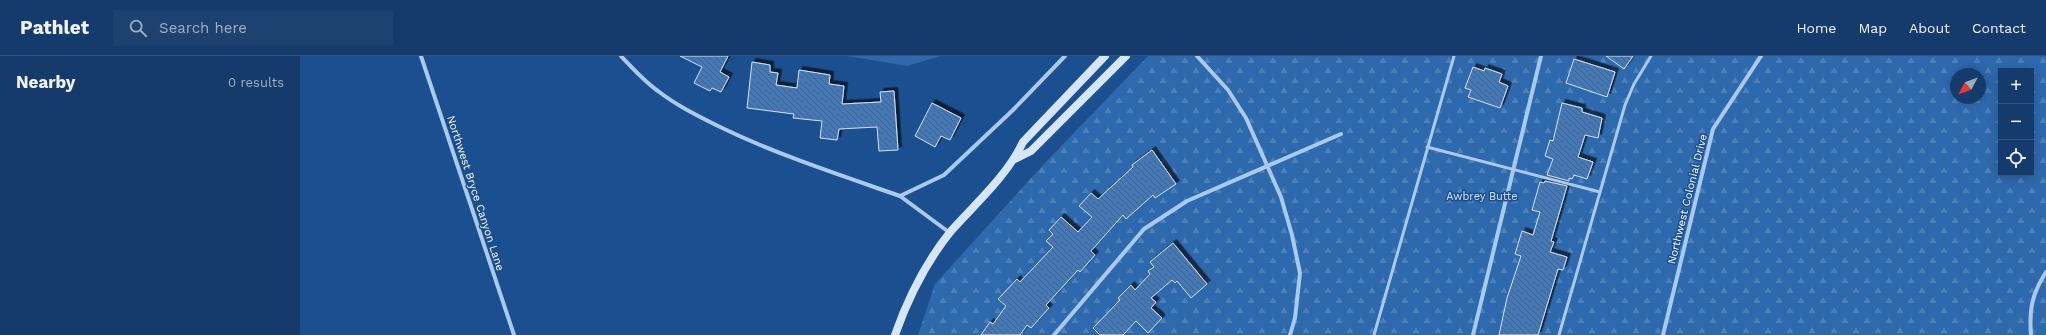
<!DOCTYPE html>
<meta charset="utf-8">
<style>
body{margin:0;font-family:"Work Sans",sans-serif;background:#1d4271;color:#f1f3f6}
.controls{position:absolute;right:12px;top:12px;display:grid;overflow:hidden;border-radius:0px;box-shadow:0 2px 10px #0003}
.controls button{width:36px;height:36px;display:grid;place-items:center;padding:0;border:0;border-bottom:1px solid #33557e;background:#143b6b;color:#f1f3f6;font:20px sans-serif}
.compass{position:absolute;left:1650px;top:12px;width:36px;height:36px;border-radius:50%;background:#143b6b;box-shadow:0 2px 10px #0003;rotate:229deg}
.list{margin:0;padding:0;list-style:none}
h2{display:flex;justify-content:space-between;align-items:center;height:52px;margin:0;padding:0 16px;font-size:17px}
h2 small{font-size:13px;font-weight:400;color:#9dadc1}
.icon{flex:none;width:22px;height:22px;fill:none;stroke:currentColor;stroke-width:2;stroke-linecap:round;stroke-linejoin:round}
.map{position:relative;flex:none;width:1746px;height:279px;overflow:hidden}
header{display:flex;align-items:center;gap:24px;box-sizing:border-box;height:56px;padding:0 20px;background:#143b6b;border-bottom:1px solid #33557e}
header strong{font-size:19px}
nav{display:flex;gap:22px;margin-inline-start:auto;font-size:14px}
.search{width:280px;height:36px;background:#1d4271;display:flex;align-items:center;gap:10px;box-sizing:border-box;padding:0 14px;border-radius:0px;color:#9dadc1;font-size:15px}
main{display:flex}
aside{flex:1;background:#143b6b}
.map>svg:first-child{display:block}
.grass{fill:#2e69ad}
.forest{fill:url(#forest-firs);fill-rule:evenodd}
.building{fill:url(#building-back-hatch);stroke:#cfe3fa;filter:url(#shadow)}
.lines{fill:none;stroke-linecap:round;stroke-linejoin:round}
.service{stroke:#a9c9ee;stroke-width:3}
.minor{stroke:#a9c9ee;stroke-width:4}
.secondary{stroke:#d6e6fa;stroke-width:8}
.labels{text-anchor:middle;stroke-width:3;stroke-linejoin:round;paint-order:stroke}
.street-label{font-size:11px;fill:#fff;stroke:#1b4f8f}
.park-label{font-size:11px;fill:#cfe3fa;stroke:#1b4f8f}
</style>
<header>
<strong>Pathlet</strong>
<div class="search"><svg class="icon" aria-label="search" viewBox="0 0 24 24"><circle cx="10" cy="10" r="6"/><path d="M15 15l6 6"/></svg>Search here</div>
<nav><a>Home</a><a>Map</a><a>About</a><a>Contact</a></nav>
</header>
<main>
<aside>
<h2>Nearby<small>0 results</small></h2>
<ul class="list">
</ul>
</aside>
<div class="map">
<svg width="1746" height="279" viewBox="0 0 1746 279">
<defs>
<pattern id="forest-firs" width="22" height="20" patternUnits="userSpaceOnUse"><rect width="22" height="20" fill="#2e69ad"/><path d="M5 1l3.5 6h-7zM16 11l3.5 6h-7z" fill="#4d80b9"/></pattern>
<pattern id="building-back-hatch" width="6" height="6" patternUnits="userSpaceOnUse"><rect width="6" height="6" fill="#4478b7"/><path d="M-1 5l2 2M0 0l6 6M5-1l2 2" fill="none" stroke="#486282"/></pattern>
<filter id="shadow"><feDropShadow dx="3.5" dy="-3.5" stdDeviation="0" flood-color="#0009"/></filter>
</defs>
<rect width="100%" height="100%" fill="#1b4f8f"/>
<path class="grass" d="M 547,0 L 641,0 L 607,10 Z"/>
<path class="forest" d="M 848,0 L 1746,0 L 1746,279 L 618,279 L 635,228 L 743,109 ZM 1701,15 L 1731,15 L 1731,117 L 1701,117 ZM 1656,18 L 1680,18 L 1680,42 L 1656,42 Z"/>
<g class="building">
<path d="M 380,0 L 428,0 L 420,16 L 429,21 L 421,36 L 412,32 L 410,35 L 394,27 L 402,11 Z"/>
<path d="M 1306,0 L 1333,0 L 1324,13 Z"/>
<path d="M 1274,3 L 1315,16 L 1307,41 L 1266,27 Z"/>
<path d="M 452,6 L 470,9 L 470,16 L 478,17 L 476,29 L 497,32 L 499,14 L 530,19 L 529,28 L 544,30 L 542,48 L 581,46 L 580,36 L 594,35 L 598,94 L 579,95 L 577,71 L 539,73 L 537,84 L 520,82 L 522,65 L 493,62 L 494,58 L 447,52 Z"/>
<path d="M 1173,11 L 1184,15 L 1185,12 L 1202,18 L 1199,26 L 1208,30 L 1200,52 L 1168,41 L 1171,34 L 1165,32 Z"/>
<path d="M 632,47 L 661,62 L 650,84 L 641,80 L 635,91 L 615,80 Z"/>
<path d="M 1262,47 L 1282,52 L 1282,56 L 1302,62 L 1298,82 L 1285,79 L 1278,101 L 1293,106 L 1287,123 L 1274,119 L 1272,123 L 1269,122 L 1269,125 L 1247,119 L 1253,103 L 1245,100 L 1250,84 L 1253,85 Z"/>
<path d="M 852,94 L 876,128 L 855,142 L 853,139 L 826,163 L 823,159 L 791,195 L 795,199 L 780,216 L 778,214 L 746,249 L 749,252 L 731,272 L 727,269 L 720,279 L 681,279 L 690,266 L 693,268 L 706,250 L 698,243 L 717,223 L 720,226 L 753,191 L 746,185 L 753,178 L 749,174 L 761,161 L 778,176 L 792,161 L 779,150 L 791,137 L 798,143 L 833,111 L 832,109 Z"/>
<path d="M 1245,125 L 1267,130 L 1251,185 L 1254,186 L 1250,196 L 1267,201 L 1263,214 L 1258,213 L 1238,279 L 1199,279 L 1207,242 L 1221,200 L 1215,198 L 1222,175 L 1233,179 L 1240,156 L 1232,154 L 1240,126 L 1244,127 Z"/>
<path d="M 873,187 L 907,228 L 891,242 L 877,225 L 875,227 L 872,224 L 851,242 L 856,246 L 851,252 L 862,262 L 848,277 L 836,265 L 823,279 L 800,279 L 793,272 L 820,244 L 818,242 L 831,229 L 835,234 L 850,218 L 848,215 L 854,211 L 850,206 Z"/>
</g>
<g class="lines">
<g class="service">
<path d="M 1127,91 L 1300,136"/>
<path d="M 1074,279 L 1154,0"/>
<path d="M 1259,279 L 1325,49 L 1334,28 L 1351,0"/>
</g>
<g class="minor">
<path d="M 121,0 L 214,279"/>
<path d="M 321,0 C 333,13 344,25 358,35 C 376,49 396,59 416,69 C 475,98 537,118 600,140"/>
<path d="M 897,0 L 928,34 L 946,62 L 981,141 L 992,179 L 1000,217 L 995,262 L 990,279"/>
<path d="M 650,177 L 600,140 L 644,119 L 713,54 L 765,0"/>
<path d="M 754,279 L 844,173 L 887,145 L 1041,78"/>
<path d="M 1173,279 L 1241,0"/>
<path d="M 1363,279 L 1413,73 L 1461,0"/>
<path d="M 1731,279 C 1729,253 1732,238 1746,216"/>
</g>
<g class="secondary">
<path d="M 715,103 L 731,95 L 826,0"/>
<path d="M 595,279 C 608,242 626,206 651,175 C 676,147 707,120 723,86 L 805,0"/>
</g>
</g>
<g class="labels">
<g class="street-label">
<text transform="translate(176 137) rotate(72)" y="4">Northwest Bryce Canyon Lane</text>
<text transform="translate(1387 143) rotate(-76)" y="4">Northwest Colonial Drive</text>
</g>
<g class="park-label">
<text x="1182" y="144">Awbrey Butte</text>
</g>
</g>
</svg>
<div class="controls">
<button>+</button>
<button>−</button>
<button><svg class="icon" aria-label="locate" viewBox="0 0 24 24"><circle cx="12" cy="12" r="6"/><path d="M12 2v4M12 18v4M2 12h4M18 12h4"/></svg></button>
</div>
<svg class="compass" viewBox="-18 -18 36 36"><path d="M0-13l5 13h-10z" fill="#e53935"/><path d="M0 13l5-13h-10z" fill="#9dadc1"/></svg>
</div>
</main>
